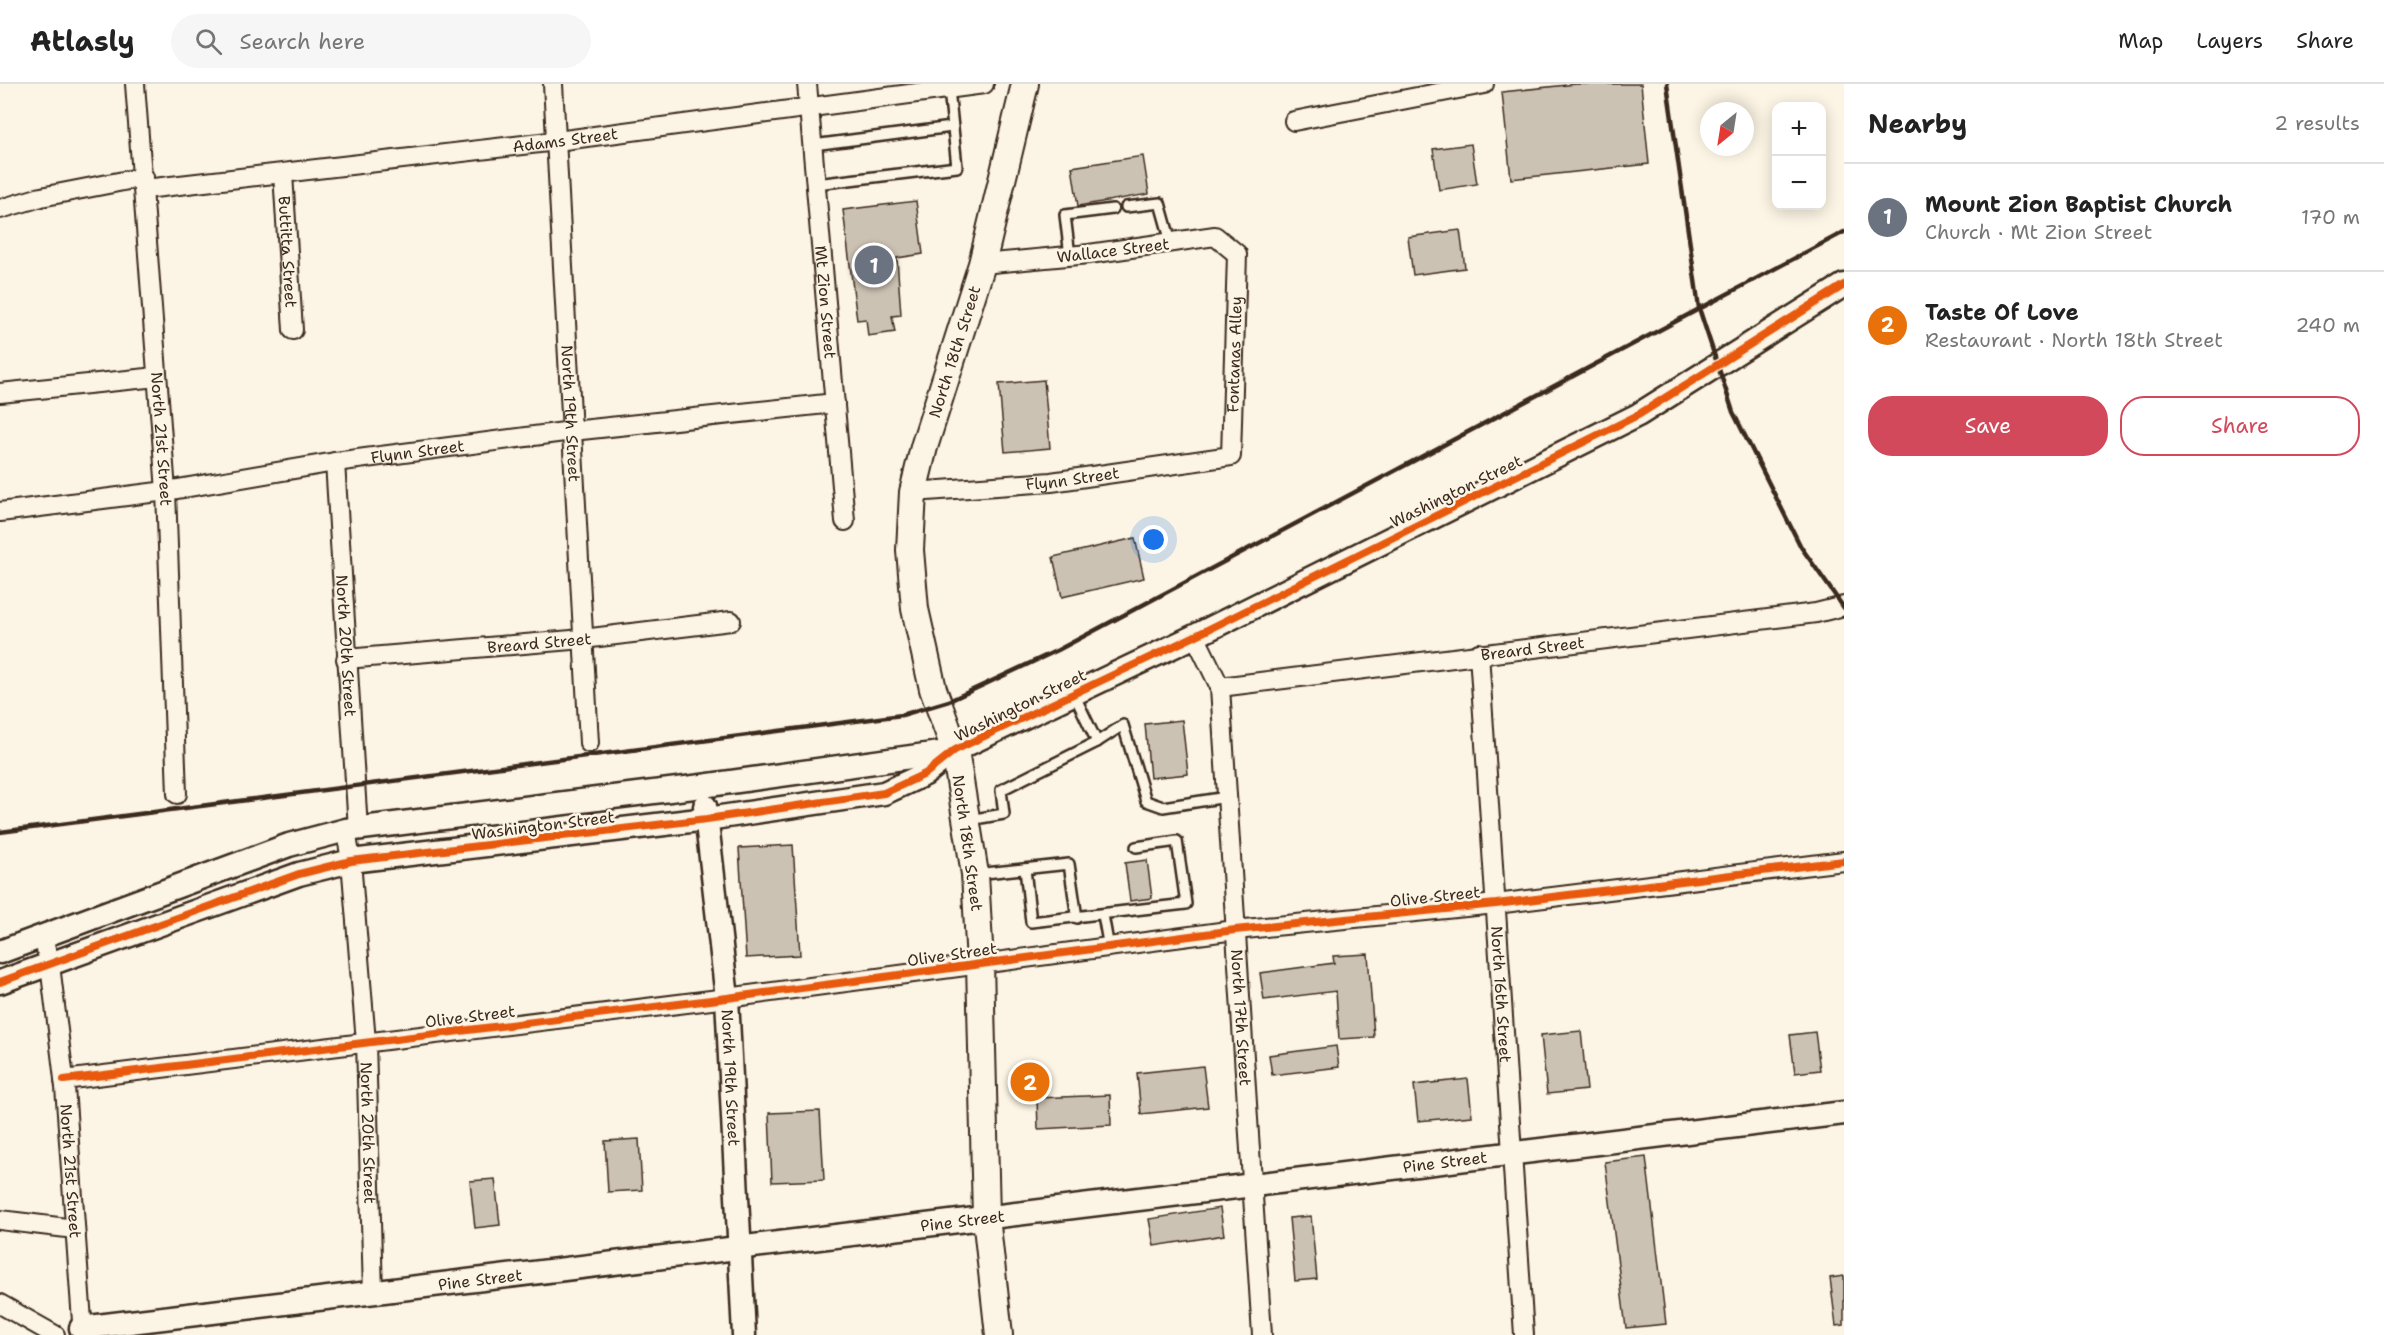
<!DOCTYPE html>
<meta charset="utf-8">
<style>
body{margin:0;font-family:"Shantell Sans",sans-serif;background:#f6f6f6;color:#222}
.controls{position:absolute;right:18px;top:18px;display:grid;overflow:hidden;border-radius:12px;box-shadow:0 3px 15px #0003}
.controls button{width:54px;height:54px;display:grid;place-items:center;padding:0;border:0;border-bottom:2px solid #e0e0e0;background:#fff;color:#222;font:30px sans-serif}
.compass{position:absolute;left:1700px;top:18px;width:54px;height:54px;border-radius:50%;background:#fff;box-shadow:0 3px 15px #0003;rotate:210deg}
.you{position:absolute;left:1154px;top:456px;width:21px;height:21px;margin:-15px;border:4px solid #fff;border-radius:50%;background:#1a73e8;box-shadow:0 0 0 9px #1a73e833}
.badge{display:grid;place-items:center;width:39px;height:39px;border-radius:50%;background:#d1495b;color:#fff;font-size:20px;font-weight:700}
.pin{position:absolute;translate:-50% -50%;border:3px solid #fff;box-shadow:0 2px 6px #0006}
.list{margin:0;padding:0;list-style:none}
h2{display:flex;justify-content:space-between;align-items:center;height:78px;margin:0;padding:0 24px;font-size:26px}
h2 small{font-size:20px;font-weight:400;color:#767676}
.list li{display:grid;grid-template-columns:39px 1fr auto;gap:18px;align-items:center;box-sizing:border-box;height:108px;padding:0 24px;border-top:2px solid #e0e0e0}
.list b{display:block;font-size:22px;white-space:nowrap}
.list p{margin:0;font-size:20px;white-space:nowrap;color:#767676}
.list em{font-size:20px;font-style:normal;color:#767676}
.actions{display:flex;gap:12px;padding:18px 24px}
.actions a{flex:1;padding:14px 0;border:2px solid #d1495b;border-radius:24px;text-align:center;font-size:21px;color:#d1495b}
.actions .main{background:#d1495b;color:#fff}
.icon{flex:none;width:33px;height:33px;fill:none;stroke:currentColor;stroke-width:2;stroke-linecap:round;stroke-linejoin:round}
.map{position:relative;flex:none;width:1844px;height:1251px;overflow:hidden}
header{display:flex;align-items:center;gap:36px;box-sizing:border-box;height:84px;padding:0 30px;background:#fff;border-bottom:2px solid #e0e0e0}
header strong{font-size:28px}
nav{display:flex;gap:33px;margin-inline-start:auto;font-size:21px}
.search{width:420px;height:54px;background:#f6f6f6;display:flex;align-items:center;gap:15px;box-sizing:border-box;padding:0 21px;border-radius:33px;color:#767676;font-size:22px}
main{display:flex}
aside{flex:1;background:#fff}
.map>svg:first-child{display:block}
.building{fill:#ccc2b3;stroke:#3b2a1e;stroke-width:1.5}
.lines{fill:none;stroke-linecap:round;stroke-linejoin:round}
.service-casing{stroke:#3b2a1e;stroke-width:14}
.minor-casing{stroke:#3b2a1e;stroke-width:22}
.tertiary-casing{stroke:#3b2a1e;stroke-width:27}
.secondary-casing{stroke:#3b2a1e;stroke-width:30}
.service{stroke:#fcf5e5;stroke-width:9}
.minor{stroke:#fcf5e5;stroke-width:18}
.tertiary{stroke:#fcf5e5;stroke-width:22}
.secondary{stroke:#fcf5e5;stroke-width:26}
.rail{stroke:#3b2a1e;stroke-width:4.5}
.cycleway-casing{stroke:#fcf5e5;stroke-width:11}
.cycleway{stroke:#e8590c;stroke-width:8}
.labels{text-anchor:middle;stroke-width:5;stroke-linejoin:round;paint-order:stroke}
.street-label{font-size:16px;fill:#3b2a1e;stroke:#fcf5e5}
</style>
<header>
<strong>Atlasly</strong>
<div class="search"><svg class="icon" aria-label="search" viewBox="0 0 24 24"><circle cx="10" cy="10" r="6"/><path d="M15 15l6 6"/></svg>Search here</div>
<nav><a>Map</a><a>Layers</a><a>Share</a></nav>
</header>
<main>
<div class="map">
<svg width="1844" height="1251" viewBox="0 0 1844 1251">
<rect width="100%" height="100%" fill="#fcf5e5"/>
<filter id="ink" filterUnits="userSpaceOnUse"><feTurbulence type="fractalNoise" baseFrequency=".0167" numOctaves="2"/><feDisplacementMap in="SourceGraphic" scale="12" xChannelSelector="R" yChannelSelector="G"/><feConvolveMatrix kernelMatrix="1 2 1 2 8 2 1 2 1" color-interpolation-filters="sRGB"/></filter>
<g filter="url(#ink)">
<g class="building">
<path d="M 1576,0 L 1641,0 L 1649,80 L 1511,95 L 1502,8 Z"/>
<path d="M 1471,60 L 1477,100 L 1439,106 L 1433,65 Z"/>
<path d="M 1143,72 L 1149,110 L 1078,122 L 1072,83 Z"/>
<path d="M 916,117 L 923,170 L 897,174 L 901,231 L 892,232 L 895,248 L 868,252 L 866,235 L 857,236 L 843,126 Z"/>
<path d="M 1460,146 L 1465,184 L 1413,191 L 1408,153 Z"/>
<path d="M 1044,296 L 1050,364 L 1005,368 L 999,300 Z"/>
<path d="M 1135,454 L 1144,494 L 1062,513 L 1053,473 Z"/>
<path d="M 1182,636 L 1188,690 L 1150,694 L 1145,640 Z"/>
<path d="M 793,761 L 800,871 L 746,874 L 739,764 Z"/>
<path d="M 1147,776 L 1152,814 L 1130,817 L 1125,779 Z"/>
<path d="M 1368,870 L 1374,953 L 1339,955 L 1336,907 L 1264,916 L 1260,889 L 1334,879 L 1333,872 Z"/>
<path d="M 1581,947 L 1587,1006 L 1547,1010 L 1541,951 Z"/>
<path d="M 1815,948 L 1820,986 L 1795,989 L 1790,951 Z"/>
<path d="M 1336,962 L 1339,983 L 1272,991 L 1269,971 Z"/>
<path d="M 1203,982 L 1208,1023 L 1141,1030 L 1137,989 Z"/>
<path d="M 1468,995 L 1472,1032 L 1418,1037 L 1414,1001 Z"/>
<path d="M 1110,1011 L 1111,1041 L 1038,1045 L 1037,1014 Z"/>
<path d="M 820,1027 L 824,1096 L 772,1098 L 769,1029 Z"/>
<path d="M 639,1055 L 642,1106 L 608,1108 L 605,1057 Z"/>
<path d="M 1646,1073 L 1666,1240 L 1626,1244 L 1605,1078 Z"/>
<path d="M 495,1095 L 500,1141 L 475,1144 L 470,1097 Z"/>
<path d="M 1220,1124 L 1224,1151 L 1154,1162 L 1149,1135 Z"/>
<path d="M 1311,1132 L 1317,1195 L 1295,1197 L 1289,1134 Z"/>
<path d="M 1844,1192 L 1844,1241 L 1836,1242 L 1830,1194 Z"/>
</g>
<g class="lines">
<g class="service-casing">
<g id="service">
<path d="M 813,61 L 952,43"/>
<path d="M 816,100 L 957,83 L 949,5"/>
<path d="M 1126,123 L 1160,119 L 1171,158"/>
<path d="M 1070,172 L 1065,131 L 1113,125"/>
<path d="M 1097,658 L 1123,641 L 1146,717 L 1163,723 L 1227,713"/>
<path d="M 969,736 L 1004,730 L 1001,706 L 1097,658 L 1074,610"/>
<path d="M 1025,785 L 1031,838 L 1186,820 L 1177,757 L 1136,763"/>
<path d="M 976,790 L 1069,780 L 1077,834"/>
<path d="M 1103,831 L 1109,864"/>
</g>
</g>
<g class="minor-casing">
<g id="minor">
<path id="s1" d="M 135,0 L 166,407 L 177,710"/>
<path id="s2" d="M 553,0 L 589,659"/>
<path id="s3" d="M 807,0 L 845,437"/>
<path d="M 1294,37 L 1484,0"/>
<path id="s4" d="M 283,90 L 293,246"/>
<path id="s5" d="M 145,105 L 557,57 L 984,0"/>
<path d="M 0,125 L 41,113 L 144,93"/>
<path d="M 0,309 L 157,293"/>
<path id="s6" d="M 335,378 L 358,745"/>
<path id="s7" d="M 913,408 L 1051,398 L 1231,372 L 1237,170 L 1215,152 L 1089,170 L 982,180"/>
<path id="s8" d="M 0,428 L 166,407 L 335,378 L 572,347 L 835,319"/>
<path id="s9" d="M 1195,552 L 1220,603 L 1262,1251"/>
<path id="s10" d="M 1479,569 L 1524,1251"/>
<path id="s11" d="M 346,575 L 583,555 L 731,537"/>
<path id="s12" d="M 1220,603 L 1816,529 L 1844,522"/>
<path id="s13" d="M 346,746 L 351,777 L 366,958 L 373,1209"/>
<path id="s14" d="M 43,853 L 50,881 L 65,1003 L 83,1251"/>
<path d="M 64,996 L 727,914 L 1235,846 L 1496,820 L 1844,777"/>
<path d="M 0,1136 L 75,1145"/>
<path d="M 0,1220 L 55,1251"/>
</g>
</g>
<g class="tertiary-casing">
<g id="tertiary">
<path id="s15" d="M 705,722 L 727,914 L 744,1251"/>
<path d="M 0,868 L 289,761 L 346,746 L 702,702 L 954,667"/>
<path d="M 0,898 L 299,790 L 351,777 L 707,735 L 884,709 L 925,690 L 955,666 L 1195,552 L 1638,331 L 1844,201"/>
<path id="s16" d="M 81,1244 L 1844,1029"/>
</g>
</g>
<g class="secondary-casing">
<g id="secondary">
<path id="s17" d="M 999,1251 L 986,1133 L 980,879 L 975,790 L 955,666 L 933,605 L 915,525 L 910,466 L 913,408 L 924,363 L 982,180 L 1025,0"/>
</g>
</g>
<use href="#service" class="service"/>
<use href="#minor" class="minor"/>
<use href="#tertiary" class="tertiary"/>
<use href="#secondary" class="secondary"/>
<g class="rail">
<path d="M 1667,0 L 1699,224 L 1733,328 L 1801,463 L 1844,524"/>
<path d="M 0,748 L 902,631 L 949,617 L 1058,566 L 1844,148"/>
</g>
<g class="cycleway-casing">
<g id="cycleway">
<path d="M 0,898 L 299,790 L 351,777 L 707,735 L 884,709 L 925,690 L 955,666 L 1195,552 L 1638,331 L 1844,201"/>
<path d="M 64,996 L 727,914 L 1235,846 L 1496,820 L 1844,777"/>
</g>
</g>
<use href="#cycleway" class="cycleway"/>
</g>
</g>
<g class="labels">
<g class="street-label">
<text dy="6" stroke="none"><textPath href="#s5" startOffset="423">Adams Street</textPath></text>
<text transform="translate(1113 166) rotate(-7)" y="6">Wallace Street</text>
<text dy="6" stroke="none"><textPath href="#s4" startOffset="78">Buttitta Street</textPath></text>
<text dy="6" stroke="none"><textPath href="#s3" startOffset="219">Mt Zion Street</textPath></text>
<text dy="6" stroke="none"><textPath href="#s17" startOffset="998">North 18th Street</textPath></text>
<text dy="6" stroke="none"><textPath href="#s7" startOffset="422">Fontanas Alley</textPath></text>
<text dy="6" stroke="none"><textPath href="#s2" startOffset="330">North 19th Street</textPath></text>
<text dy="6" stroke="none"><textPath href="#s1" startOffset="356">North 21st Street</textPath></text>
<text dy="6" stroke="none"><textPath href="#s8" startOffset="422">Flynn Street</textPath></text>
<text dy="6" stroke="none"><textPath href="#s7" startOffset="160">Flynn Street</textPath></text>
<text transform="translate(1456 407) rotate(-26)" y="6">Washington Street</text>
<text dy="6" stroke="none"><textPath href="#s11" startOffset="194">Breard Street</textPath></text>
<text dy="6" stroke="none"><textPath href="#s6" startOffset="184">North 20th Street</textPath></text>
<text dy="6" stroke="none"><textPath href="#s12" startOffset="315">Breard Street</textPath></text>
<text transform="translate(1020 621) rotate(-26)" y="6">Washington Street</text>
<text transform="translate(543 741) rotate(-7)" y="6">Washington Street</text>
<text transform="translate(968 759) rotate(82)" y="6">North 18th Street</text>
<text transform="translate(1435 812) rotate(-6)" y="6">Olive Street</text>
<text transform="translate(952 870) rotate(-8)" y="6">Olive Street</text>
<text dy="6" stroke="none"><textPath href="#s10" startOffset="342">North 16th Street</textPath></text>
<text transform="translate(470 932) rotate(-7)" y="6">Olive Street</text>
<text dy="6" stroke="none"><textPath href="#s9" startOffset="388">North 17th Street</textPath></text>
<text dy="6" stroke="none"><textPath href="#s15" startOffset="273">North 19th Street</textPath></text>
<text dy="6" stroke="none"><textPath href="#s13" startOffset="304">North 20th Street</textPath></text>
<text dy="6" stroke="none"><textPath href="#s16" startOffset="1374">Pine Street</textPath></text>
<text dy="6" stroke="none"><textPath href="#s14" startOffset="236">North 21st Street</textPath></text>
<text dy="6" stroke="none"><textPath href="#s16" startOffset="888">Pine Street</textPath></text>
<text dy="6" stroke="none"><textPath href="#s16" startOffset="402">Pine Street</textPath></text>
</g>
</g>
</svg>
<div class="controls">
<button>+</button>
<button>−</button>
</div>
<svg class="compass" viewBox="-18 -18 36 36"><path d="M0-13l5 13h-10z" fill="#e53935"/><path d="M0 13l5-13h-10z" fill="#767676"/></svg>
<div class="you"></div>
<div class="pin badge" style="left:874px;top:181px;background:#6b7280">1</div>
<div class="pin badge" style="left:1030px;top:998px;background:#e8710a">2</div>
</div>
<aside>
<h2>Nearby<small>2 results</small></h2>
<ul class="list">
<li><span class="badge" style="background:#6b7280">1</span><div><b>Mount Zion Baptist Church</b><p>Church · Mt Zion Street</p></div><em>170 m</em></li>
<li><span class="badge" style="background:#e8710a">2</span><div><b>Taste Of Love</b><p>Restaurant · North 18th Street</p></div><em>240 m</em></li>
</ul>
<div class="actions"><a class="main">Save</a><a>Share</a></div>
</aside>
</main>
